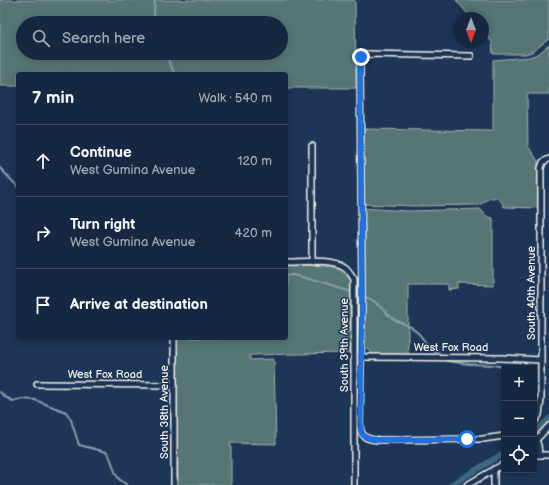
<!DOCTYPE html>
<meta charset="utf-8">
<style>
body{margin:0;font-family:"Balsamiq Sans",sans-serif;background:#23344c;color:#f1f3f6}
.controls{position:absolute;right:12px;bottom:12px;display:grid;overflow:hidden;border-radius:4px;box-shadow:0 2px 10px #0003}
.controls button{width:36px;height:36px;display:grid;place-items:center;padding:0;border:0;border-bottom:1px solid #35445a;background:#162841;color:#f1f3f6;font:20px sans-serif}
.compass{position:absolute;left:453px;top:12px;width:36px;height:36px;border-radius:50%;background:#162841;box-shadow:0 2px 10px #0003;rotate:180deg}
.stop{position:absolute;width:12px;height:12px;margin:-9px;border:3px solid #1a73e8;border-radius:50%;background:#fff}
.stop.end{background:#1a73e8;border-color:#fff;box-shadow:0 1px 4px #0008}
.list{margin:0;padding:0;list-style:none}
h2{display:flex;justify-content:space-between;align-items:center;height:52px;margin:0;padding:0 16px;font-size:17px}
h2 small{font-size:13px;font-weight:400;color:#9ea6b1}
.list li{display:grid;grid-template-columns:26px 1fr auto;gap:12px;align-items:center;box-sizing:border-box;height:72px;padding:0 16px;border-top:1px solid #35445a}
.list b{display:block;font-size:15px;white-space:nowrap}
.list p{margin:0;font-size:13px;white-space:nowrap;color:#9ea6b1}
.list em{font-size:13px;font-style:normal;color:#9ea6b1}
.icon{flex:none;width:22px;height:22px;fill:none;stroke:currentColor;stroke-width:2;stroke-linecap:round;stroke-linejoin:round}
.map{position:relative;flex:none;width:549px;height:485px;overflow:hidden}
.search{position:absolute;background:#162841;box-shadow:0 2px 10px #0003;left:16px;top:16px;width:272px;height:44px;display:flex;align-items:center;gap:10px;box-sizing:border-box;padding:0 14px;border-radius:22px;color:#9ea6b1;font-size:15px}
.panel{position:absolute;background:#162841;box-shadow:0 2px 10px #0003;left:16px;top:72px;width:272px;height:268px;border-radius:4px}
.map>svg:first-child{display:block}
.green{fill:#577574;stroke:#a6b3ae;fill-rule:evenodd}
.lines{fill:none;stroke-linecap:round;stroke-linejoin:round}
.stream{stroke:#869fab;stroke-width:2}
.canal{stroke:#3d6882;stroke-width:6}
.street-casing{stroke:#f4f1e8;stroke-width:8}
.street{stroke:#1d3557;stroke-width:5}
.route{stroke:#1a73e8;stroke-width:5}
.labels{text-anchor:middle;stroke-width:3;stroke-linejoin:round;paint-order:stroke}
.street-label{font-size:11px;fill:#f4f1e8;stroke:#1d3557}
</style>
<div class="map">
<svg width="549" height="485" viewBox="0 0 549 485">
<rect width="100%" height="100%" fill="#1d3557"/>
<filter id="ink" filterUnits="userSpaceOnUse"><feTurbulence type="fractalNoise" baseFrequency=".025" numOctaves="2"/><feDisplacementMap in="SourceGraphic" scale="8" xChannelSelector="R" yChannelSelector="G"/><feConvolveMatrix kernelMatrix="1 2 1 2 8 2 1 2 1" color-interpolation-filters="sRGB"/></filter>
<g filter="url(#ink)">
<g class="green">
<path d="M 0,0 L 355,0 L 356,88 L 286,88 L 286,74 L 18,74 L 18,86 L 0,86 ZM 23,23 L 281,23 L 281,53 L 23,53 Z"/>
<path d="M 456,0 L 549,0 L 549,39 L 532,52 L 525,54 L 493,54 L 492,42 L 483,31 L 483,18 L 471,18 Z"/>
<path d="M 549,45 L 549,94 L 527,94 L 528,146 L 538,161 L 538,208 L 504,207 C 499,193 489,197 480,205 L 413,206 L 363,204 L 362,129 L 493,131 L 493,60 L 529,57 L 538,54 Z"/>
<path d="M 362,208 L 408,211 L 480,209 L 488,217 L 493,218 L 493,285 L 459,284 L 459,289 L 449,290 L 449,284 L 408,284 L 408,355 L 374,355 L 364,345 Z"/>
<path d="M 312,265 C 331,267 338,265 351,281 L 351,353 L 250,355 L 250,360 L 274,359 L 276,444 L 231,443 L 231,485 L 178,485 L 176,338 L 286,338 L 286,266 Z"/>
</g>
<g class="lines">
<g class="stream">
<path d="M 155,0 L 154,14 L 156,23"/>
<path d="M 165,53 L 175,74"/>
<path d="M 0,168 L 18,187"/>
<path d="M 286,276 L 292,275 L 302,277 L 362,295 L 375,302 L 393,319 L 411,327 L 419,334 L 431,349 L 439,353"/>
<path d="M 446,361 L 469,364 L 494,365 L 506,368"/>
<path d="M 0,392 L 5,397 L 13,401 L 22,399 L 35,400 L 66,412 L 71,420 L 79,445 L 107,452 C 113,460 113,472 119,479 C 121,481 125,483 127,485"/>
</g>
<g class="canal">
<path d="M 534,433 L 549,419"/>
<path d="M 451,485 L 504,453"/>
</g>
<g class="street-casing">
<g id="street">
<path d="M 471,56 L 365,54 L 361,57 L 360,68 L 362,295 L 360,425 C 361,437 366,439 377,440 L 483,439 L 504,436"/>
<path d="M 312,146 L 312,262"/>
<path d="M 286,262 C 302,262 334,258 346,268 C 349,271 352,276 354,279 L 354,485"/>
<path d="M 174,338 L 174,485"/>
<path d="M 361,357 L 501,358 L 541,360"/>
<path d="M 37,384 L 174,385"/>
<path d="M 534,422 L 539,415 L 541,400 L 541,168 L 543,162 L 549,159"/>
<path d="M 534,436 L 538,445 L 539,455"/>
<path d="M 536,440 L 549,426"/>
<path d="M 534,455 L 549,455"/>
<path d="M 467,485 L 504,464"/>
<path d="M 494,485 L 494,469"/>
</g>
</g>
<use href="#street" class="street"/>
</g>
</g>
<g class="lines" filter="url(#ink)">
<path class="route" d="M 361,57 L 360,68 L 362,295 L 361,433 C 365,438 370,439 377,440 L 467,439"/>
</g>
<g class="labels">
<g class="street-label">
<text transform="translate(531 293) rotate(-90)" y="4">South 40th Avenue</text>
<text transform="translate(344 345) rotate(-90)" y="4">South 39th Avenue</text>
<text x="451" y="351">West Fox Road</text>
<text x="105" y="378">West Fox Road</text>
<text transform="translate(164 412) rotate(-90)" y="4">South 38th Avenue</text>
</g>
</g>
</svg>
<div class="controls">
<button>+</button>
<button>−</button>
<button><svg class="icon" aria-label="locate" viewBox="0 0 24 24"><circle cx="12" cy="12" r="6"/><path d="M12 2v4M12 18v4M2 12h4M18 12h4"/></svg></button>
</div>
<svg class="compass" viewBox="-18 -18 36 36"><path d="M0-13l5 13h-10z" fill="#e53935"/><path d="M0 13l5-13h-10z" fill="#9ea6b1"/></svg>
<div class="stop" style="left:467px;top:439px"></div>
<div class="stop end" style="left:361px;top:57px"></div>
<div class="search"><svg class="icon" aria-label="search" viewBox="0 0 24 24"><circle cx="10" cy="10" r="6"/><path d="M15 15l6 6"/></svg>Search here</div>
<section class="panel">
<h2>7 min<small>Walk · 540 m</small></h2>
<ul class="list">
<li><svg class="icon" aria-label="ahead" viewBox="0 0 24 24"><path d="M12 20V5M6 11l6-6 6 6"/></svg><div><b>Continue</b><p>West Gumina Avenue</p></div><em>120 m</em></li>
<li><svg class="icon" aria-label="right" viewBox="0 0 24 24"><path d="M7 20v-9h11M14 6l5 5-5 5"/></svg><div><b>Turn right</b><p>West Gumina Avenue</p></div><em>420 m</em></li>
<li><svg class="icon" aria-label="arrive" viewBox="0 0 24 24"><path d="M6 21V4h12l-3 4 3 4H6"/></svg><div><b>Arrive at destination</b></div></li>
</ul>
</section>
</div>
